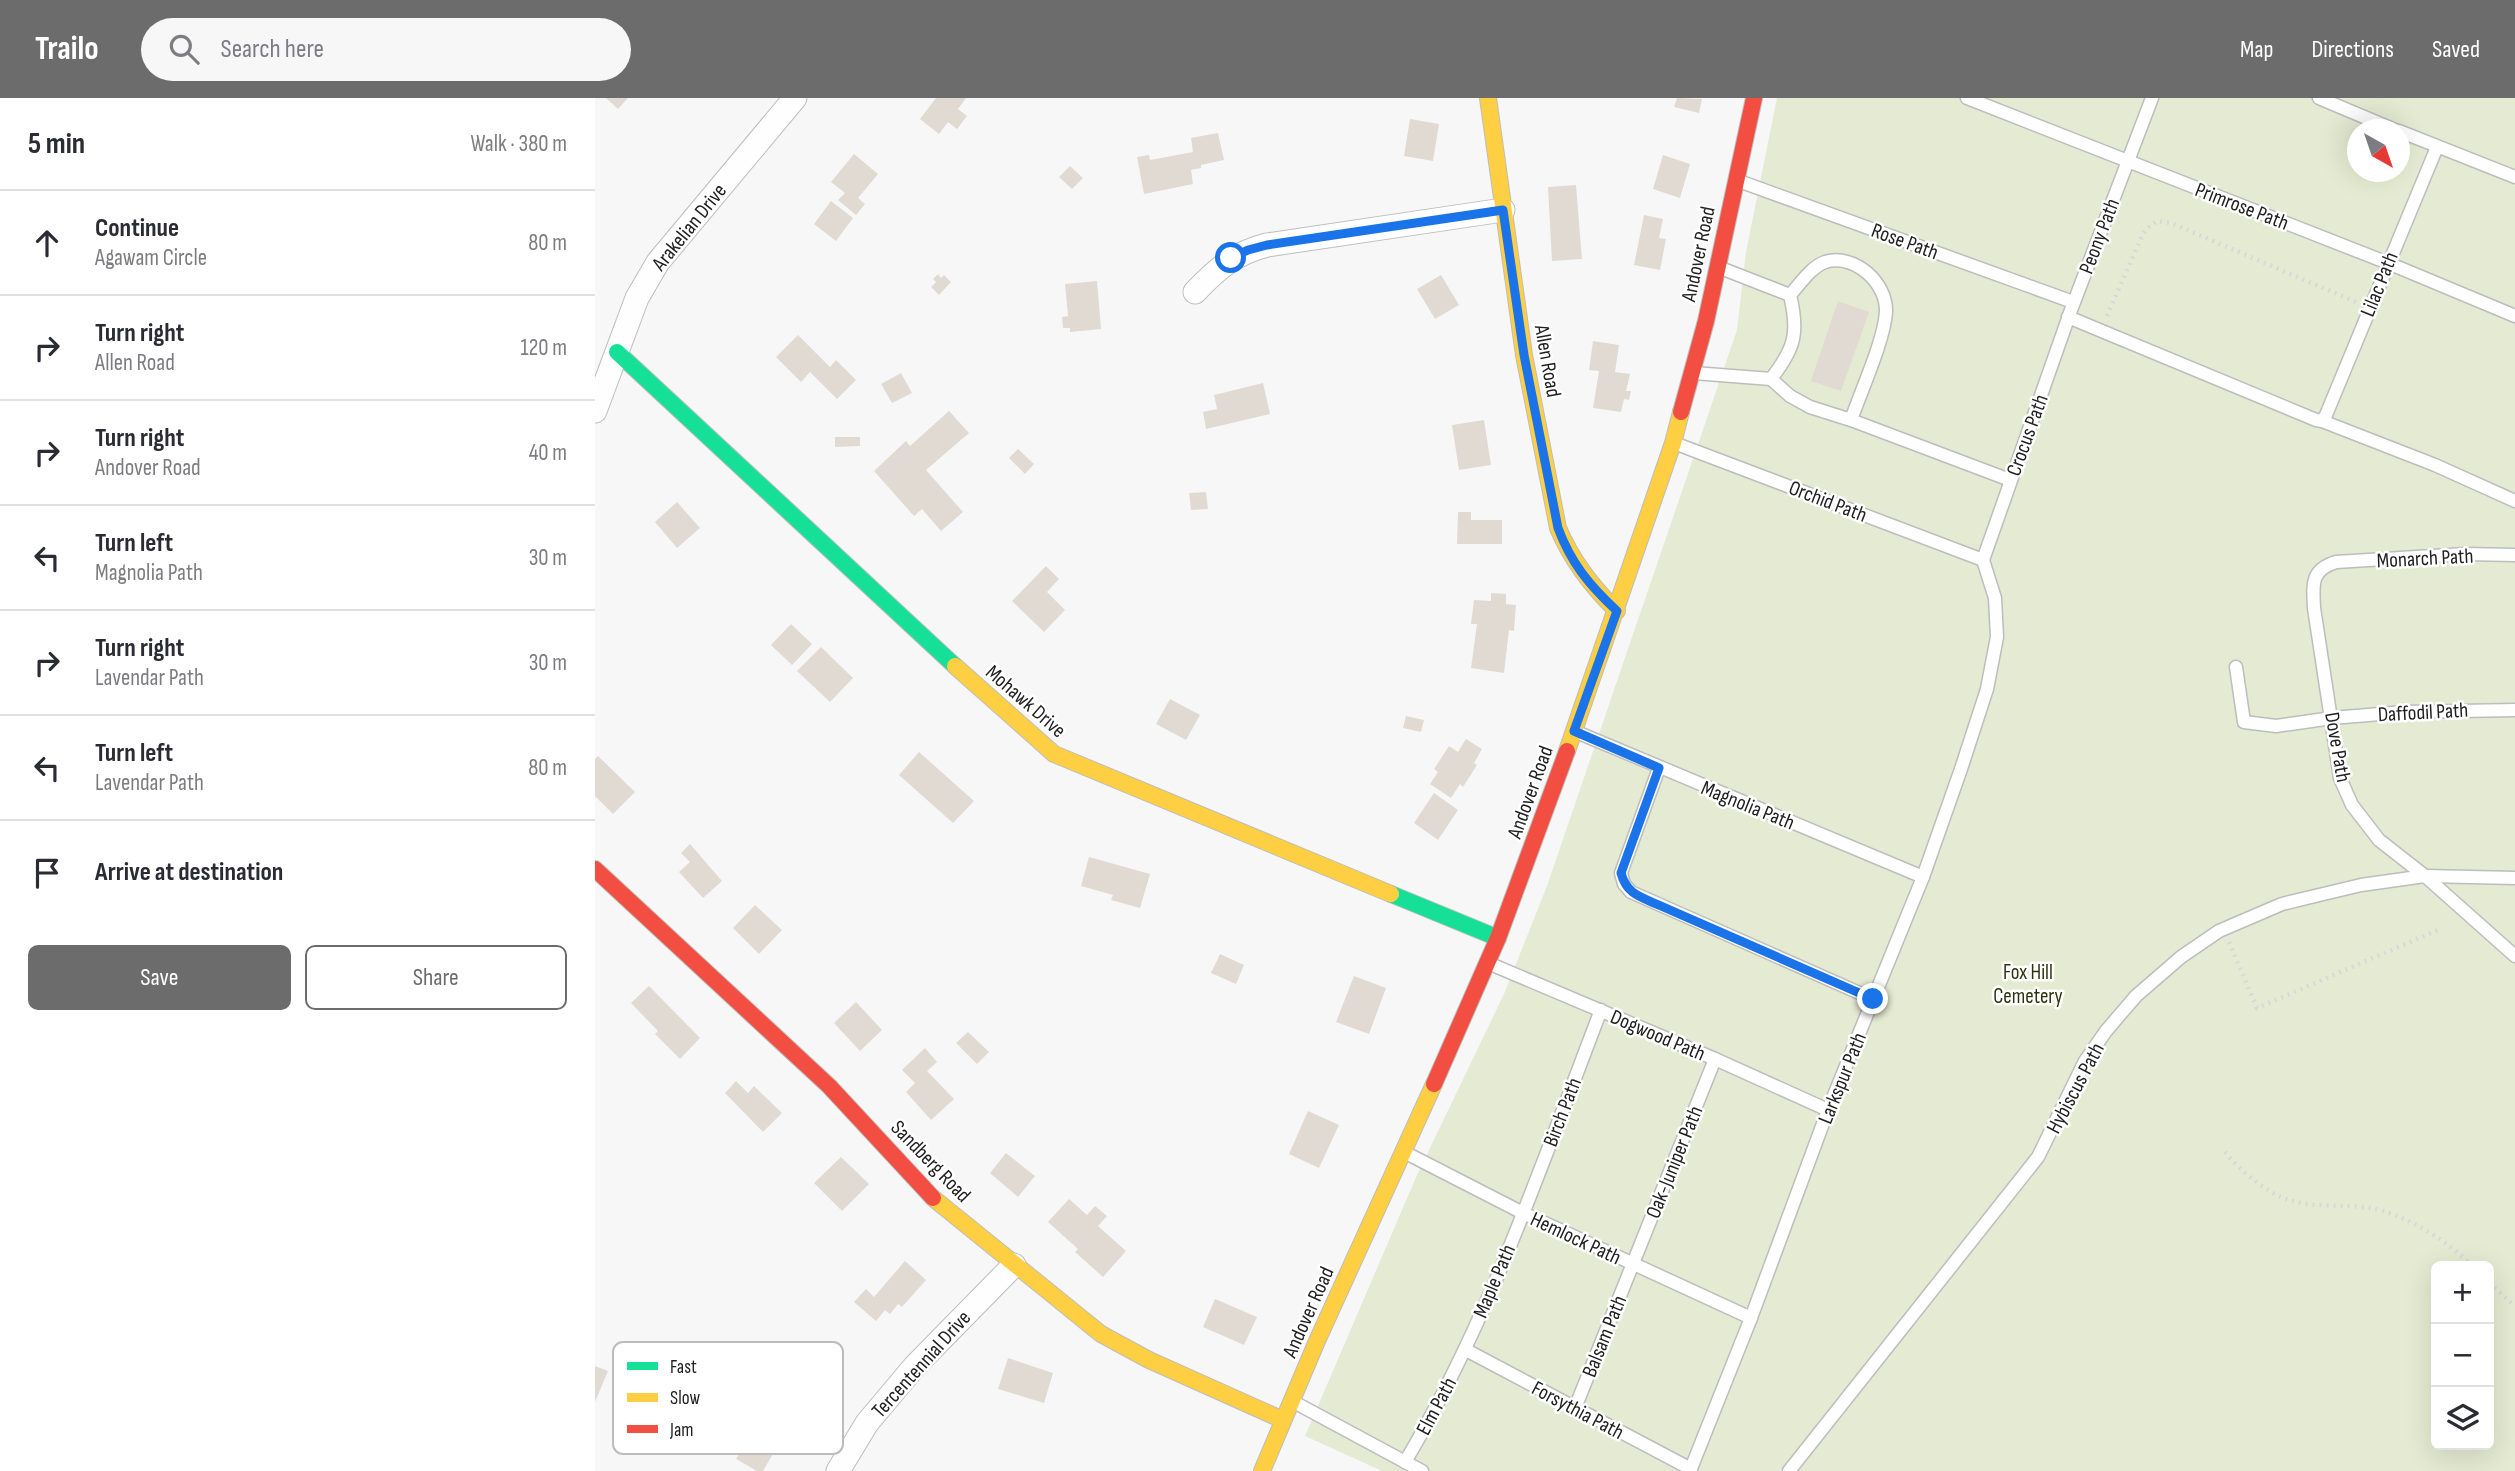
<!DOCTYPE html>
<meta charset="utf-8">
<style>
body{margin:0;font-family:"Sofia Sans Condensed",sans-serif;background:#f7f7f7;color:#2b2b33}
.controls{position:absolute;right:21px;bottom:21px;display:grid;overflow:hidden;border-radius:10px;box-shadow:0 7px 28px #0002}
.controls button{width:63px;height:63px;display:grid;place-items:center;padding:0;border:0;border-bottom:2px solid #e1e1e2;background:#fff;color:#2b2b33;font:35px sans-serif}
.compass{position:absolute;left:1752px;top:21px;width:63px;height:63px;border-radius:50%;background:#fff;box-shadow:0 7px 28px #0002;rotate:140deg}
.stop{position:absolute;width:21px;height:21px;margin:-16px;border:5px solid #1a73e8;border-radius:50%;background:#fff}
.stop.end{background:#1a73e8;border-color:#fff;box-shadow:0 2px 7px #0008}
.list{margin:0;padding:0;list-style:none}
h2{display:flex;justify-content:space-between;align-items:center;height:91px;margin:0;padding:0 28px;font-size:30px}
h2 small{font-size:23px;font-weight:400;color:#7c7c81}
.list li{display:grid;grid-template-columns:46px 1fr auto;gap:21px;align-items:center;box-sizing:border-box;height:105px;padding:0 28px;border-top:2px solid #e1e1e2}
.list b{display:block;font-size:26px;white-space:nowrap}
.list p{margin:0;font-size:23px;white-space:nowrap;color:#7c7c81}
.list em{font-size:23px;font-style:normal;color:#7c7c81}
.actions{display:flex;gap:14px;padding:21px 28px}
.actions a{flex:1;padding:16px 0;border:2px solid #6c6c6d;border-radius:10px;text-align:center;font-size:24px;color:#6c6c6d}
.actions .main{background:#6c6c6d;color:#fff}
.icon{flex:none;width:38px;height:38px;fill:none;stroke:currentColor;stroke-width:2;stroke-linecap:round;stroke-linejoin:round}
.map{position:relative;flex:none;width:1920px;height:1373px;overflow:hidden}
header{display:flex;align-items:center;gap:42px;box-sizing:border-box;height:98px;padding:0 35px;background:#6c6c6d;color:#fff}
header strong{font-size:33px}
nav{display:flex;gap:38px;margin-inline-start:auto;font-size:24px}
.search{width:490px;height:63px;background:#f7f7f7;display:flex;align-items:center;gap:18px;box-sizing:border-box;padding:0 24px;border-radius:38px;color:#7c7c81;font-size:26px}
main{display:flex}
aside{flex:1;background:#fff}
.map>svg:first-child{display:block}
.green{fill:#e5ead2;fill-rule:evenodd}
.building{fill:#e1dad3}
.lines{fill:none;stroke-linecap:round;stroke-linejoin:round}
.lane-casing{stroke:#bdbdbd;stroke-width:15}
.street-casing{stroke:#bdbdbd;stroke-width:25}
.fast-casing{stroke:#bdbdbd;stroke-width:18}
.slow-casing{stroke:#bdbdbd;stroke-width:18}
.jam-casing{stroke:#bdbdbd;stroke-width:18}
.path{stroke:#d9d8d9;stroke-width:4.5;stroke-dasharray:2 5;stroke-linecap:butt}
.lane{stroke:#fefefe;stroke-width:12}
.street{stroke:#fefefe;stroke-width:23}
.fast{stroke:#16e098;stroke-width:16}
.slow{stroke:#ffcf43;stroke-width:16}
.jam{stroke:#f24e42;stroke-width:16}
.route{stroke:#1a73e8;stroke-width:9}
.labels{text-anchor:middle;stroke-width:5;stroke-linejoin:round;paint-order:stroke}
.street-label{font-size:21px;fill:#212122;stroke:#fff}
.park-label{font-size:21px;fill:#2d330f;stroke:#fff}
.key{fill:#fff;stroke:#bcbcbd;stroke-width:2}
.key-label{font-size:19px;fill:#212122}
</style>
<header>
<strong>Trailo</strong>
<div class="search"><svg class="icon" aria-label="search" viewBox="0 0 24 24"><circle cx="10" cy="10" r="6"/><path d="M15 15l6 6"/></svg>Search here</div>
<nav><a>Map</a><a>Directions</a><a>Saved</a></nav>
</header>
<main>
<aside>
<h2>5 min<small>Walk · 380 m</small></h2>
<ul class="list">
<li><svg class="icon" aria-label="ahead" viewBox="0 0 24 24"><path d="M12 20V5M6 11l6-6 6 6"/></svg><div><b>Continue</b><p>Agawam Circle</p></div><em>80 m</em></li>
<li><svg class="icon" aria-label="right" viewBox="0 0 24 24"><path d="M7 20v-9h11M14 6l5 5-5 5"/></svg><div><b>Turn right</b><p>Allen Road</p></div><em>120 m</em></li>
<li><svg class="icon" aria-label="right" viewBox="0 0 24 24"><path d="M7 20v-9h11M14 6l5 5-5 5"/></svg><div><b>Turn right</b><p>Andover Road</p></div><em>40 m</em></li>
<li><svg class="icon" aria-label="left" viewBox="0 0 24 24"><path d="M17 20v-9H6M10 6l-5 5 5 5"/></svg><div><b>Turn left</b><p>Magnolia Path</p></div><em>30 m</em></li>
<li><svg class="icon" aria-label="right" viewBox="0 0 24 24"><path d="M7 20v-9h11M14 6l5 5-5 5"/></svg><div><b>Turn right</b><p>Lavendar Path</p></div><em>30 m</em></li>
<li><svg class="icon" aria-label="left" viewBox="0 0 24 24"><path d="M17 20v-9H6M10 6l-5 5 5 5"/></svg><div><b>Turn left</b><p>Lavendar Path</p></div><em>80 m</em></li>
<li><svg class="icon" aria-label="arrive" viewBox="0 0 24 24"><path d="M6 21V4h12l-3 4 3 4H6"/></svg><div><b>Arrive at destination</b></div></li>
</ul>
<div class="actions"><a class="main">Save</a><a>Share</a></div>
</aside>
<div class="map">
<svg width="1920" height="1373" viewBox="0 0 1920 1373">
<rect width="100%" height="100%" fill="#f8f7f8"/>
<path class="green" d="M 1182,0 L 1920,0 L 1920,1373 L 787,1373 L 710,1338 L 822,1077 L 909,896 L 952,788 L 1142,232 L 1151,154 ZM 1762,32 L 1804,32 L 1804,74 L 1762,74 ZM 1841,1168 L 1894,1168 L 1894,1347 L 1841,1347 Z"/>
<g class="building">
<path d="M 11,0 L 33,0 L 23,11 Z"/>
<path d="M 341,0 L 371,0 L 363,11 L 372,18 L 362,31 L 353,24 L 344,36 L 325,21 Z"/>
<path d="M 1082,0 L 1107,1 L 1104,15 L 1079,9 Z"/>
<path d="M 815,21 L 844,26 L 838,63 L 809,58 Z"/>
<path d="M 623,35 L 629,62 L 606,67 L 606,70 L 596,72 L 598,86 L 549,96 L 542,59 L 554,57 L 555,62 L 598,54 L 596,40 Z"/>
<path d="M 259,56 L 283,76 L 263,100 L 270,106 L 261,117 L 243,102 L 250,95 L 236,84 Z"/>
<path d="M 1068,57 L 1095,66 L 1085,100 L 1058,91 Z"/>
<path d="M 475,68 L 488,80 L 477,91 L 464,79 Z"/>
<path d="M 981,87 L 987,161 L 957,163 L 953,89 Z"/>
<path d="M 236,103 L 258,120 L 241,143 L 219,126 Z"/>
<path d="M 1049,117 L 1068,121 L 1064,140 L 1071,141 L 1065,172 L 1039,167 Z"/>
<path d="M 343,176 L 346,180 L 349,177 L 356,184 L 344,197 L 336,189 L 341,184 L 338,181 Z"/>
<path d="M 846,177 L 864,207 L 840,221 L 822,191 Z"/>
<path d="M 502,183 L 506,231 L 475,234 L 475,230 L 468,230 L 467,219 L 473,218 L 470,186 Z"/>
<path d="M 1243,203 L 1274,214 L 1246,293 L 1216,283 Z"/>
<path d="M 203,237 L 235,269 L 241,262 L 261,282 L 242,301 L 215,274 L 206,284 L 181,259 Z"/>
<path d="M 998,243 L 1024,247 L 1020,274 L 1035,276 L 1031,293 L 1036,293 L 1034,302 L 1029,301 L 1026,314 L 998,310 L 1004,273 L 994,272 Z"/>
<path d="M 306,275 L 317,295 L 297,305 L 286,286 Z"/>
<path d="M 668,285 L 675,316 L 611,331 L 608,314 L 622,311 L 619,297 Z"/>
<path d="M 354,313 L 374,335 L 331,372 L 368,414 L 346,433 L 327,411 L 319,418 L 279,373 L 311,343 L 315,348 Z"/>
<path d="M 889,322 L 896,367 L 864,372 L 857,327 Z"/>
<path d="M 240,339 L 265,339 L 265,348 L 240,349 Z"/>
<path d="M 423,351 L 439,366 L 430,376 L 414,360 Z"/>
<path d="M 611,394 L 613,411 L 596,412 L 594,395 Z"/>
<path d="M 82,404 L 105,430 L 82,450 L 60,424 Z"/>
<path d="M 863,414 L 876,414 L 876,422 L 907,422 L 907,446 L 862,446 Z"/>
<path d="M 451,468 L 464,481 L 452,494 L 470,512 L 449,534 L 417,503 Z"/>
<path d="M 896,495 L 911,496 L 911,506 L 921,507 L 919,533 L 914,532 L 909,575 L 876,570 L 882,526 L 876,526 L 879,502 L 896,503 Z"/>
<path d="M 196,526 L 217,546 L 197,567 L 176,547 Z"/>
<path d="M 226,549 L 258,580 L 235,604 L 202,573 Z"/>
<path d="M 575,601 L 605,617 L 591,642 L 561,626 Z"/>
<path d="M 811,618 L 829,622 L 826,634 L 808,630 Z"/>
<path d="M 871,641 L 887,651 L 879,665 L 882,667 L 868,689 L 865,686 L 856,700 L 835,686 L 843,674 L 839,671 L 854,648 L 863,654 Z"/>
<path d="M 324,654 L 379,703 L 358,725 L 304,677 Z"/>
<path d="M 3,658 L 40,694 L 18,716 L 0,698 L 0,661 Z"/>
<path d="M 839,695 L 863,712 L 843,742 L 819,725 Z"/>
<path d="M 95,746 L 127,783 L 108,800 L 84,774 L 95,764 L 86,755 Z"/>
<path d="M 494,759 L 555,776 L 545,810 L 516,802 L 518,797 L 486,788 Z"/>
<path d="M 160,807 L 187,832 L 164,856 L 138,830 Z"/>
<path d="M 625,856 L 649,867 L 641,886 L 616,875 Z"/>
<path d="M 759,878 L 791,890 L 774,936 L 741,924 Z"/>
<path d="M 54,888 L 105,940 L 85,961 L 60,936 L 63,933 L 36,905 Z"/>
<path d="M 261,904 L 287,932 L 265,953 L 239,925 Z"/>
<path d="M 373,934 L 394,954 L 382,966 L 361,945 Z"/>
<path d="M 330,950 L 342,964 L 332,973 L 359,1001 L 336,1022 L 311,994 L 320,985 L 307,972 Z"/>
<path d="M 141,983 L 153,995 L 159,988 L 187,1015 L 168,1034 L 130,995 Z"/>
<path d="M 713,1013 L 744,1027 L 724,1070 L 694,1056 Z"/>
<path d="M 411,1055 L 440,1078 L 423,1099 L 395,1075 Z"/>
<path d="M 246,1059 L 274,1086 L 247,1113 L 219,1085 Z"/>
<path d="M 474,1101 L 492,1117 L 500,1108 L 512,1118 L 503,1128 L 531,1153 L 508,1179 L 480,1154 L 483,1151 L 453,1124 Z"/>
<path d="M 310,1163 L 331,1182 L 307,1209 L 303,1206 L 295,1216 L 290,1212 L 281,1223 L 259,1204 L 271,1191 L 279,1199 Z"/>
<path d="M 620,1201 L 662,1219 L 649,1247 L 608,1229 Z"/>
<path d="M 413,1260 L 458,1275 L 449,1305 L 403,1291 Z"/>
<path d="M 0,1268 L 13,1273 L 0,1304 Z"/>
<path d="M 166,1297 L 187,1309 L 176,1327 L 190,1335 L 168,1373 L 162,1373 L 141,1361 L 166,1318 L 156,1312 Z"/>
</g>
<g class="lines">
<g class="lane-casing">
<g id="lane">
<path d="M 1372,0 L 1793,165 L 1920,218"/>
<path d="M 1724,0 L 1800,32"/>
<path d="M 1804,33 L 1920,79"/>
<path d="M 1141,82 L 1478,204"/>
<path d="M 1123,169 L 1195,197"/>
<path d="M 1473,219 L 1721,322 L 1727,323 L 1731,317 L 1842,49"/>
<path d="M 1099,275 L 1176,281"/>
<path d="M 1256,322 C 1266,293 1289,243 1291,214 C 1292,185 1260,155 1230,164 C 1216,169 1205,186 1195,197 C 1204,235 1200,250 1176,281 L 1195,298 L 1215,309 L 1256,322 L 1415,382"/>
<path d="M 1727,323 L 1840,367 L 1920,403"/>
<path d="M 1079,345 L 1388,462"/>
<path d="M 1920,457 L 1870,456 L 1741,464 C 1715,472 1718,487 1719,510 L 1745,680 L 1757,707 L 1784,742 L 1830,778 L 1920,858"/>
<path d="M 1388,462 L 1476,212 L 1557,0"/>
<path d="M 1641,569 L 1649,624 L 1681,628 L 1737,620 L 1809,614 L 1920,612"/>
<path d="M 979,633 L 1328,779"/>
<path d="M 1064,670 L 1026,775 L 1029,786 L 1036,794 L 1278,901"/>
<path d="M 893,865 L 1120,961 L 1233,1012"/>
<path d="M 809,1054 L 928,1115 L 1156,1220"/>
<path d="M 871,1252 L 1096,1371"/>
<path d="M 697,1303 L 827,1373"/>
<path d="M 980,1310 L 1120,961"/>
<path d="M 810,1364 C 894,1223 947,1065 1006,912"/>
<path d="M 1095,1373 L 1156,1220 L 1233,1012 L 1328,779 L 1366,671 L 1392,591 L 1402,539 L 1400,500 L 1388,462"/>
<path d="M 1194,1373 L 1443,1059 L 1490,963 L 1511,933 L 1541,898 L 1586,859 L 1624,833 L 1687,806 L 1720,798 L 1766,787 L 1830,778 L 1920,780"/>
</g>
</g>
<g class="street-casing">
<g id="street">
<path d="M 600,194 C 622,171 640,155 672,147 L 908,112"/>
<path d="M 0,313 L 42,200 L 63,164 L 200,0"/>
<path d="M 243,1373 L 272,1325 L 320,1268 L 419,1167"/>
</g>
</g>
<g class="fast-casing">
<g id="fast">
<path d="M 22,254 L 360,568"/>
<path d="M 796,796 L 903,840"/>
</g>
</g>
<g class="slow-casing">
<g id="slow">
<path d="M 893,0 L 929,257 L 963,430 C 977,463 996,488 1022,513"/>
<path d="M 360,568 L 459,656 L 796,796"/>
<path d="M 972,653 L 1078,345 L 1086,314"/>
<path d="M 338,1100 L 506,1236 L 554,1262 L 688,1322"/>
<path d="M 667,1373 L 722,1243 L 839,986"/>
</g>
</g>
<g class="jam-casing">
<g id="jam">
<path d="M 1086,314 L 1111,223 L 1159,0"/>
<path d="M 0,771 L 234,988 L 338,1100"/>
<path d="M 839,986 L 903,840 L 972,653"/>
</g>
</g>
<g class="path">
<path d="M 1512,218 L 1546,140 L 1551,131 L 1562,123 L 1576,125 L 1761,204"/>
<path d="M 1634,844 L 1662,910 L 1843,832"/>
<path d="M 1630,1054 C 1644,1072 1672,1095 1694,1102 C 1718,1110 1750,1106 1775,1110 C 1808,1115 1855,1144 1877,1168"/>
<path d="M 1894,1185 L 1920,1208"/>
</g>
<use href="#lane" class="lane"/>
<use href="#street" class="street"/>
<use href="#fast" class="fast"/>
<use href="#slow" class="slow"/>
<use href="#jam" class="jam"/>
</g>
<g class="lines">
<path class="route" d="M 636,160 L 653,152 L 672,147 L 908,112 L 929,257 L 963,430 C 976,465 994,487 1022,513 L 979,633 L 1064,670 L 1026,775 C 1032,797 1046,799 1066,808 L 1278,901"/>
</g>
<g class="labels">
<g class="street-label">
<text transform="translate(1647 108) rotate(21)" y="7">Primrose Path</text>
<text transform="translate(94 129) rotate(-51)" y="7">Arakelian Drive</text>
<text transform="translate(1504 138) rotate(-69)" y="7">Peony Path</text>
<text transform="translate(1310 143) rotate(20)" y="7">Rose Path</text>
<text transform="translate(1103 156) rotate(-78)" y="7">Andover Road</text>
<text transform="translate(1784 186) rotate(-68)" y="7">Lilac Path</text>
<text transform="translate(953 263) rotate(80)" y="7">Allen Road</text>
<text transform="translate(1432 337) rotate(-70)" y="7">Crocus Path</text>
<text transform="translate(1233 403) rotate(21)" y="7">Orchid Path</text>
<text transform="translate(1830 460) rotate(-3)" y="7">Monarch Path</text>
<text transform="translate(431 603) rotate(41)" y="7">Mohawk Drive</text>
<text transform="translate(1828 614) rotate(-3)" y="7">Daffodil Path</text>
<text transform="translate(1743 649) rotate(80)" y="7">Dove Path</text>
<text transform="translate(935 694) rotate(-70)" y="7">Andover Road</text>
<text transform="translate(1153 707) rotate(22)" y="7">Magnolia Path</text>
<text transform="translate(1063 937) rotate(23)" y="7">Dogwood Path</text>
<text transform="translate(1247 980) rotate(-68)" y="7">Larkspur Path</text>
<text transform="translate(1480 990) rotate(-62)" y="7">Hybiscus Path</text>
<text transform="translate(967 1014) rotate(-69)" y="7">Birch Path</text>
<text transform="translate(336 1063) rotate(46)" y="7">Sandberg Road</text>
<text transform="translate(1079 1064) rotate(-68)" y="7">Oak-Juniper Path</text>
<text transform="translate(981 1140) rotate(25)" y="7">Hemlock Path</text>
<text transform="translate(899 1183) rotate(-67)" y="7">Maple Path</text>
<text transform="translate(713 1214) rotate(-66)" y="7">Andover Road</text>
<text transform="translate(1009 1238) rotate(-68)" y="7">Balsam Path</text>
<text transform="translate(326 1266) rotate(-48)" y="7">Tercentennial Drive</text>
<text transform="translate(841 1308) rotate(-62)" y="7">Elm Path</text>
<text transform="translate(983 1312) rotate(28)" y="7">Forsythia Path</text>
</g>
<g class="park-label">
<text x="1433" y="881">Fox Hill<tspan x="1433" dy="24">Cemetery</tspan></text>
</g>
</g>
<rect x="18" y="1244" width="230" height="112" rx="10" class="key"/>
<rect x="32" y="1264" width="31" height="8" fill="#16e098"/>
<rect x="32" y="1295" width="31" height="9" fill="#ffcf43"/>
<rect x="32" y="1327" width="31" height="8" fill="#f24e42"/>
<g class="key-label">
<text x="75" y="1275">Fast</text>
<text x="75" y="1306">Slow</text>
<text x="75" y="1338">Jam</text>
</g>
</svg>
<div class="controls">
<button>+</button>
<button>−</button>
<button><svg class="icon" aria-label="layers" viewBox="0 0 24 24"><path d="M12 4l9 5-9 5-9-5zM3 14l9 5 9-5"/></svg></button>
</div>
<svg class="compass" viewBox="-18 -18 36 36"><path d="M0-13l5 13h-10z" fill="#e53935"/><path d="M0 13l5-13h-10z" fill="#7c7c81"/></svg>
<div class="stop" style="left:636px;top:160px"></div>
<div class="stop end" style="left:1278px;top:901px"></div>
</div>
</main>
